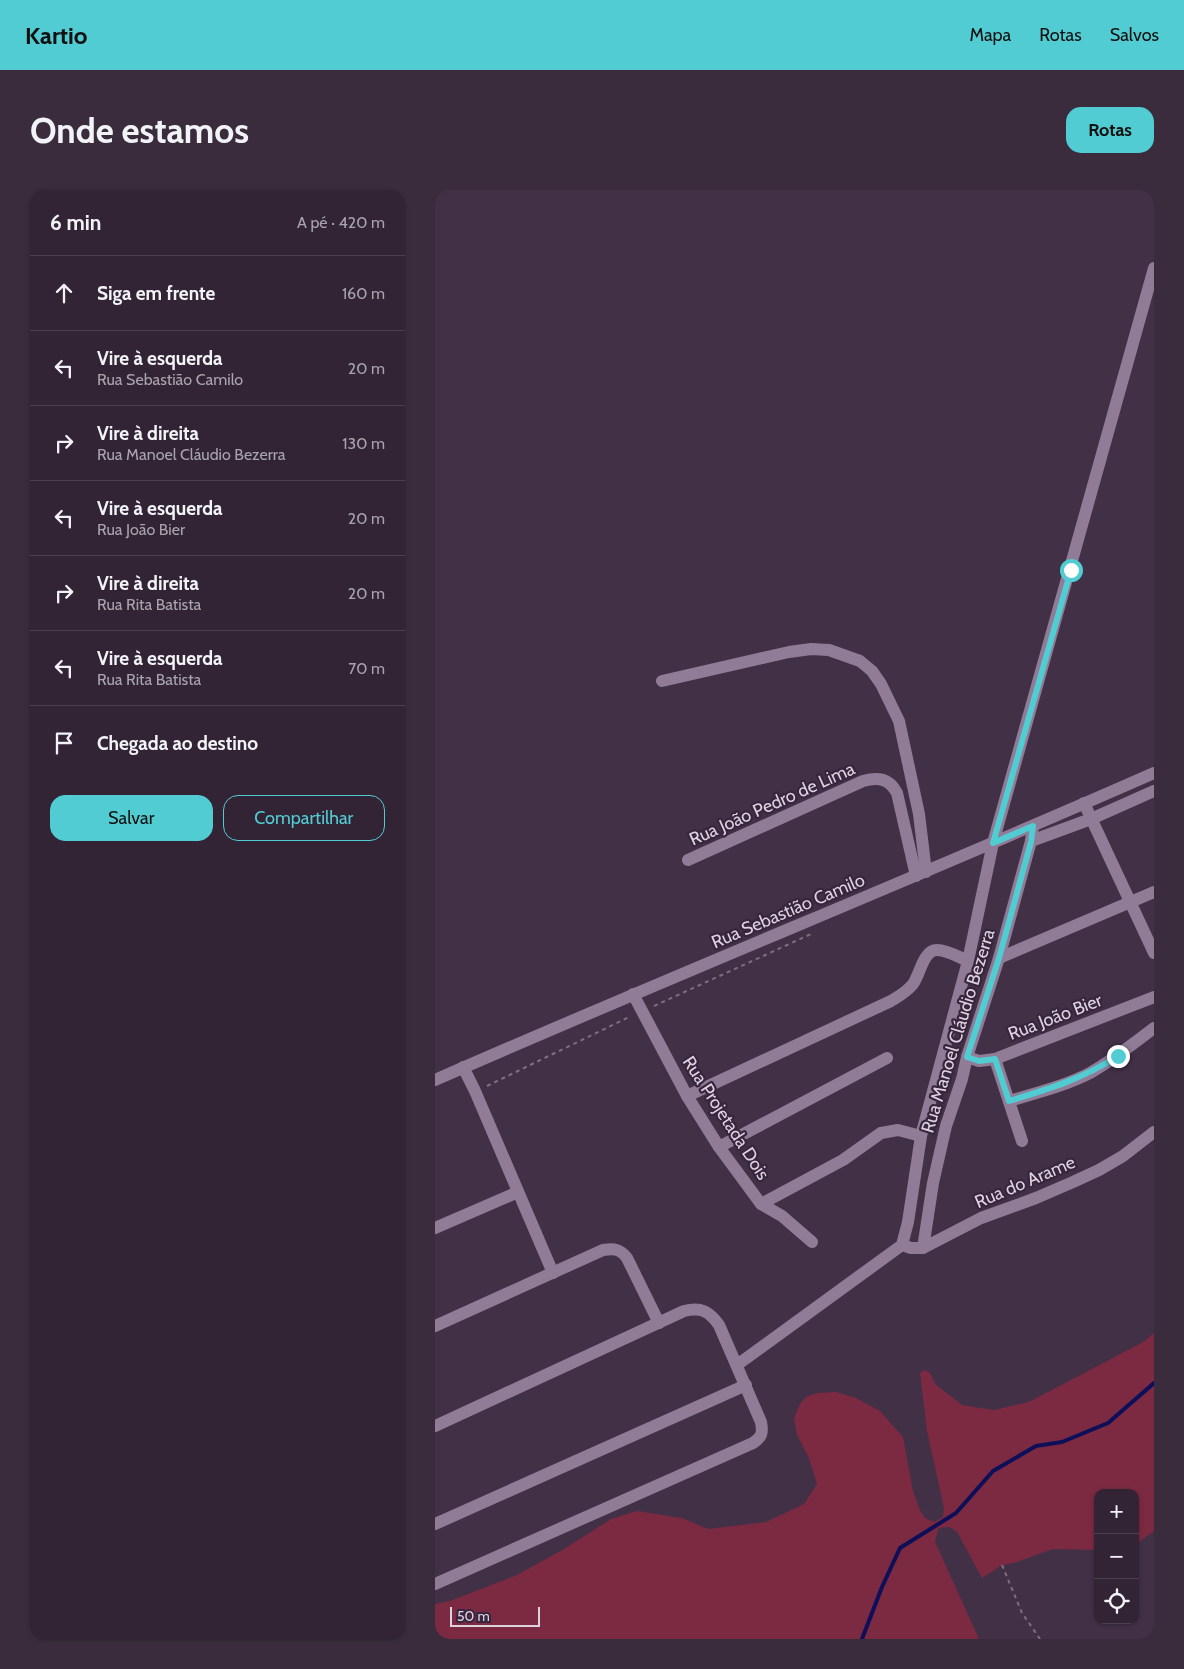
<!DOCTYPE html>
<html lang="pt">
<meta charset="utf-8">
<style>
body{margin:0;font-family:Cabin,sans-serif;background:#3a2c3d;color:#f1f3f6}
.controls{position:absolute;right:15px;bottom:15px;display:grid;overflow:hidden;border-radius:10px;box-shadow:0 1px 4px #0004}
.controls button{width:45px;height:45px;display:grid;place-items:center;padding:0;border:0;border-bottom:1px solid #4d4150;background:#322435;color:#f1f3f6;font:25px sans-serif}
.scale{position:absolute;left:15px;bottom:12px;width:90px;box-sizing:border-box;padding-left:5px;border:2px solid #ded2e1;border-top:0;font-size:14px;line-height:18px;white-space:nowrap;color:#ded2e1;-webkit-text-stroke:4px #37263d;paint-order:stroke}
.stop{position:absolute;width:15px;height:15px;margin:-11px;border:4px solid #51ccd2;border-radius:50%;background:#fff}
.stop.end{background:#51ccd2;border-color:#fff;box-shadow:0 1px 5px #0008}
.list{margin:0;padding:0;list-style:none}
h2{display:flex;justify-content:space-between;align-items:center;height:65px;margin:0;padding:0 20px;font-size:21px}
h2 small{font-size:16px;font-weight:400;color:#a8a4ad}
.list li{display:grid;grid-template-columns:32px 1fr auto;gap:15px;align-items:center;box-sizing:border-box;height:75px;padding:0 20px;border-top:1px solid #4d4150}
.list b{display:block;font-size:19px;white-space:nowrap}
.list p{margin:0;font-size:16px;white-space:nowrap;color:#a8a4ad}
.list em{font-size:16px;font-style:normal;color:#a8a4ad}
.actions{display:flex;gap:10px;padding:15px 20px}
.actions a{flex:1;padding:11px 0;border:1px solid #51ccd2;border-radius:15px;text-align:center;font-size:18px;color:#51ccd2}
.actions .main{background:#51ccd2;color:#111}
.icon{flex:none;width:28px;height:28px;fill:none;stroke:currentColor;stroke-width:2;stroke-linecap:round;stroke-linejoin:round}
.map{position:relative;flex:none;width:719px;height:1449px;overflow:hidden;border-radius:15px}
header{display:flex;align-items:center;gap:30px;box-sizing:border-box;height:70px;padding:0 25px;background:#51ccd2;color:#111}
header strong{font-size:24px}
nav{display:flex;gap:28px;margin-inline-start:auto;font-size:18px}
.intro{display:flex;align-items:center;justify-content:space-between;box-sizing:border-box;height:120px;padding:0 30px}
h1{margin:0;font-size:35px}
.button{padding:12px 22px;border-radius:15px;background:#51ccd2;color:#111;font-size:18px;font-weight:700}
main{display:flex;gap:30px;padding:0 30px}
aside{flex:1;background:#322435;border-radius:15px;box-shadow:0 1px 4px #0004}
.map>svg:first-child{display:block}
.green{fill:#7b2a41}
.lines{fill:none;stroke-linecap:round;stroke-linejoin:round}
.stream{stroke:#0e0f59;stroke-width:4}
.path{stroke:#7e6e82;stroke-width:2;stroke-dasharray:4 4;stroke-linecap:butt}
.street{stroke:#917c97;stroke-width:12}
.secondary{stroke:#917c97;stroke-width:12}
.route{stroke:#51ccd2;stroke-width:6}
.labels{text-anchor:middle;stroke-width:4.5;stroke-linejoin:round;paint-order:stroke}
.street-label{font-size:18px;fill:#ded2e1;stroke:#37263d}
</style>
<header>
<strong>Kartio</strong>
<nav><a>Mapa</a><a>Rotas</a><a>Salvos</a></nav>
</header>
<div class="intro"><h1>Onde estamos</h1><a class="button">Rotas</a></div>
<main>
<aside>
<h2>6 min<small>A pé · 420 m</small></h2>
<ul class="list">
<li><svg class="icon" aria-label="ahead" viewBox="0 0 24 24"><path d="M12 20V5M6 11l6-6 6 6"/></svg><div><b>Siga em frente</b></div><em>160 m</em></li>
<li><svg class="icon" aria-label="left" viewBox="0 0 24 24"><path d="M17 20v-9H6M10 6l-5 5 5 5"/></svg><div><b>Vire à esquerda</b><p>Rua Sebastião Camilo</p></div><em>20 m</em></li>
<li><svg class="icon" aria-label="right" viewBox="0 0 24 24"><path d="M7 20v-9h11M14 6l5 5-5 5"/></svg><div><b>Vire à direita</b><p>Rua Manoel Cláudio Bezerra</p></div><em>130 m</em></li>
<li><svg class="icon" aria-label="left" viewBox="0 0 24 24"><path d="M17 20v-9H6M10 6l-5 5 5 5"/></svg><div><b>Vire à esquerda</b><p>Rua João Bier</p></div><em>20 m</em></li>
<li><svg class="icon" aria-label="right" viewBox="0 0 24 24"><path d="M7 20v-9h11M14 6l5 5-5 5"/></svg><div><b>Vire à direita</b><p>Rua Rita Batista</p></div><em>20 m</em></li>
<li><svg class="icon" aria-label="left" viewBox="0 0 24 24"><path d="M17 20v-9H6M10 6l-5 5 5 5"/></svg><div><b>Vire à esquerda</b><p>Rua Rita Batista</p></div><em>70 m</em></li>
<li><svg class="icon" aria-label="arrive" viewBox="0 0 24 24"><path d="M6 21V4h12l-3 4 3 4H6"/></svg><div><b>Chegada ao destino</b></div></li>
</ul>
<div class="actions"><a class="main">Salvar</a><a>Compartilhar</a></div>
</aside>
<div class="map">
<svg width="719" height="1449" viewBox="0 0 719 1449">
<rect width="100%" height="100%" fill="#423047"/>
<path class="green" d="M 719,1143 L 719,1341 L 700,1355 L 700,1303 L 663,1303 L 663,1360 L 618,1359 L 579,1373 L 567,1375 L 547,1388 L 522,1342 C 516,1336 511,1336 503,1339 L 500,1352 L 544,1449 L 0,1449 L 0,1414 L 15,1411 L 82,1385 L 129,1359 L 176,1329 L 202,1321 L 247,1328 L 273,1339 L 331,1332 L 369,1314 L 382,1294 L 374,1268 L 362,1245 L 359,1228 L 365,1214 L 371,1207 L 382,1203 L 401,1202 L 421,1208 L 445,1221 L 468,1247 L 478,1301 L 485,1320 L 490,1328 L 499,1332 L 508,1327 L 509,1318 L 492,1241 L 485,1183 L 490,1180 L 495,1183 L 500,1194 L 527,1215 L 559,1220 L 594,1212 L 710,1151 Z"/>
<g class="lines">
<path class="stream" d="M 427,1449 L 447,1397 L 465,1358 L 521,1323 L 558,1281 L 601,1256 L 627,1252 L 673,1233 L 719,1193"/>
<g class="path">
<path d="M 219,816 L 376,744"/>
<path d="M 52,896 L 196,826"/>
<path d="M 567,1375 L 587,1423 L 605,1449"/>
</g>
<g class="street">
<path d="M 227,491 L 354,462 L 376,459 L 394,460 L 425,471 L 437,481 L 446,494 L 464,531 L 484,624 L 491,682"/>
<path d="M 649,613 L 719,763"/>
<path d="M 596,651 L 656,629 L 719,601"/>
<path d="M 253,670 L 428,591 C 443,587 454,588 462,603 L 481,686"/>
<path d="M 564,768 L 719,702"/>
<path d="M 198,804 L 252,906 L 284,957 L 326,1014 L 347,1026 L 377,1052"/>
<path d="M 532,867 L 544,871 L 560,869 L 719,807"/>
<path d="M 560,869 L 587,951"/>
<path d="M 28,877 L 40,901 L 118,1083"/>
<path d="M 252,906 L 456,811 C 464,806 472,802 478,794 C 485,785 488,760 502,760 C 512,760 524,767 533,771"/>
<path d="M 574,911 C 601,903 630,896 655,883 C 678,870 698,854 719,838"/>
<path d="M 284,957 L 452,868"/>
<path d="M 326,1014 L 408,970 L 446,943 L 463,940 L 486,946"/>
<path d="M 0,1038 L 83,1002"/>
<path d="M 467,1055 L 476,1058 L 488,1058 L 546,1028 L 601,1008 L 638,992 L 664,980 L 688,966 L 719,942"/>
<path d="M 488,1058 L 498,993 L 511,936 L 527,889 L 532,867 L 564,768 L 596,651 L 598,636"/>
<path d="M 0,1136 L 168,1060 C 179,1058 185,1059 192,1068 L 224,1133"/>
<path d="M 302,1175 L 467,1055 L 473,1032 L 486,946 L 533,771 L 558,653 L 719,78"/>
<path d="M 0,1236 L 249,1121 C 266,1117 274,1121 284,1135 L 326,1232 C 328,1243 327,1247 318,1253 L 0,1394"/>
<path d="M 0,1334 L 311,1195"/>
</g>
<path class="secondary" d="M 0,890 C 239,785 481,688 719,583"/>
</g>
<g class="lines">
<path class="route" d="M 636,380 L 558,653 L 598,636 L 596,652 L 564,768 L 532,867 L 544,871 L 560,869 L 574,911 C 614,899 647,889 683,866"/>
</g>
<g class="labels">
<g class="street-label">
<text transform="translate(337 614) rotate(-24)" y="6">Rua João Pedro de Lima</text>
<text transform="translate(353 721) rotate(-23)" y="6">Rua Sebastião Camilo</text>
<text transform="translate(620 827) rotate(-21)" y="6">Rua João Bier</text>
<text transform="translate(523 841) rotate(-73)" y="6">Rua Manoel Cláudio Bezerra</text>
<text transform="translate(291 928) rotate(57)" y="6">Rua Projetada Dois</text>
<text transform="translate(590 992) rotate(-23)" y="6">Rua do Arame</text>
</g>
</g>
</svg>
<div class="controls">
<button>+</button>
<button>−</button>
<button><svg class="icon" aria-label="locate" viewBox="0 0 24 24"><circle cx="12" cy="12" r="6"/><path d="M12 2v4M12 18v4M2 12h4M18 12h4"/></svg></button>
</div>
<div class="scale">50 m</div>
<div class="stop" style="left:636px;top:380px"></div>
<div class="stop end" style="left:683px;top:866px"></div>
</div>
</main>
